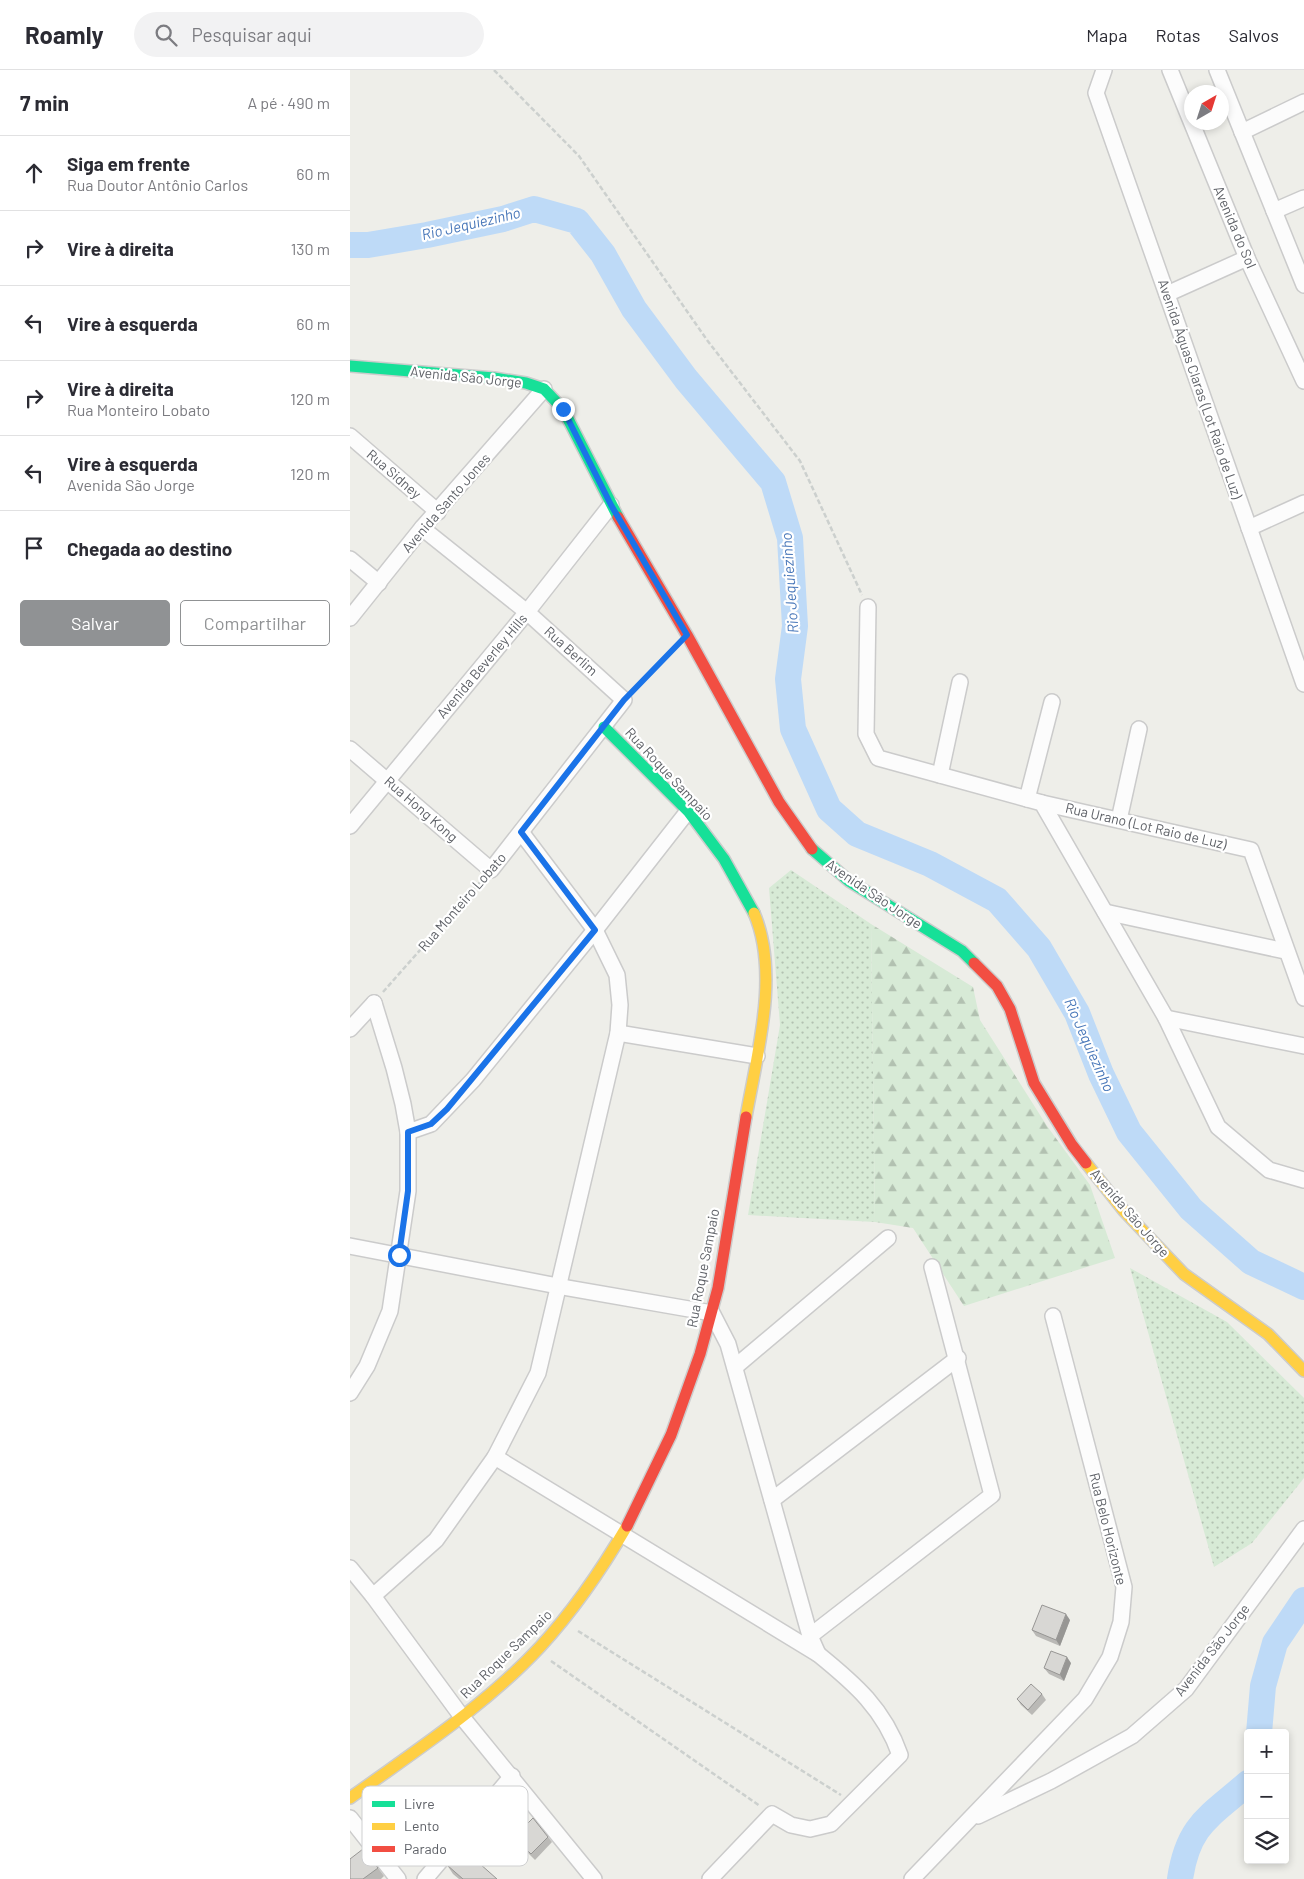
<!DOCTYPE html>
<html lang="pt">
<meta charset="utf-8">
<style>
body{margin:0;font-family:Barlow,sans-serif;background:#f2f2f3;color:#2b2b33}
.controls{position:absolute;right:15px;bottom:15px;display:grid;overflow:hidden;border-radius:5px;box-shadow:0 2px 8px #0003}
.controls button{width:45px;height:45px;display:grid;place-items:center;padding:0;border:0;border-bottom:1px solid #e1e1e2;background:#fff;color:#2b2b33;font:25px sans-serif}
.compass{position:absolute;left:834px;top:15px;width:45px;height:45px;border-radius:50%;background:#fff;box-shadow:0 2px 8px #0003;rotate:39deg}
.stop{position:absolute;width:15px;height:15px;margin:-11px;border:4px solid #1a73e8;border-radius:50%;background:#fff}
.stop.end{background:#1a73e8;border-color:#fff;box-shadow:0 1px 5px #0008}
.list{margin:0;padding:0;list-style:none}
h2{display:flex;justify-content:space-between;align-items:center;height:65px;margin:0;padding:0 20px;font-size:21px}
h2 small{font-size:16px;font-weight:400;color:#7c7c81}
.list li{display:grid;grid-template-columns:32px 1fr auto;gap:15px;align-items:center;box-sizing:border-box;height:75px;padding:0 20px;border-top:1px solid #e1e1e2}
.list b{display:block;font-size:19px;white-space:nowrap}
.list p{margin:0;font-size:16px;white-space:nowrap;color:#7c7c81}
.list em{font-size:16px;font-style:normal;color:#7c7c81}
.actions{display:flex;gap:10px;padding:15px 20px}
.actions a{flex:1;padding:11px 0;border:1px solid #909294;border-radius:5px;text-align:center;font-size:18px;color:#909294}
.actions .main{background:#909294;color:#fff}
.icon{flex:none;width:28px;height:28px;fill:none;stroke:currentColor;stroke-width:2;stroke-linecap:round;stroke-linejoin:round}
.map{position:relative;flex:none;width:954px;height:1809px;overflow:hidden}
header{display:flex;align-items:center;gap:30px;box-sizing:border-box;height:70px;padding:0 25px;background:#fff;border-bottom:1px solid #e1e1e2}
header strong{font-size:24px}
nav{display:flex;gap:28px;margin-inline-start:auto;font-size:18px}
.search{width:350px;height:45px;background:#f2f2f3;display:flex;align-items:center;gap:12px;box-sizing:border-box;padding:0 18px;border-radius:28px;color:#7c7c81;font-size:19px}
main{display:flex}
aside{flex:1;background:#fff}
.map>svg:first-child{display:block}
.grass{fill:url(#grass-dots)}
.forest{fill:url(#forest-firs)}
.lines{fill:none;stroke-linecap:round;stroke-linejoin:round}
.river{stroke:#bedaf7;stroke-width:26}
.street-casing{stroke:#cbcbcb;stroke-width:18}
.fast-casing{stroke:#ccc;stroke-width:14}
.slow-casing{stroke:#ccc;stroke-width:14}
.jam-casing{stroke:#ccc;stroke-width:14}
.path{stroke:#ccd0ce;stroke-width:2.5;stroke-dasharray:5 2.5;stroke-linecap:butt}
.street{stroke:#fcfcfc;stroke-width:15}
.fast{stroke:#16e098;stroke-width:11}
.slow{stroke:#ffcf43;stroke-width:11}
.jam{stroke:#f24e42;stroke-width:11}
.wall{fill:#bab9b6}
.shaded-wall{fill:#979694}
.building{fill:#d8d7d4;stroke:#979694}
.route{stroke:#1a73e8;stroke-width:6}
.labels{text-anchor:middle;stroke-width:4.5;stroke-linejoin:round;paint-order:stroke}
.street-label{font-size:14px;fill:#5e6167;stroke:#fff}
.water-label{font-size:15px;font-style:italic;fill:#4877b9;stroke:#fff}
.key{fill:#fff;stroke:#cfd0d1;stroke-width:1}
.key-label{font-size:14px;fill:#5e6167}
</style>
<header>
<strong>Roamly</strong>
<div class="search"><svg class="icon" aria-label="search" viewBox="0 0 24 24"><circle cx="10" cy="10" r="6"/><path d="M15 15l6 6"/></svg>Pesquisar aqui</div>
<nav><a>Mapa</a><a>Rotas</a><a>Salvos</a></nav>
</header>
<main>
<aside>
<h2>7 min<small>A pé · 490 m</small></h2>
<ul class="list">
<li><svg class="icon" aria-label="ahead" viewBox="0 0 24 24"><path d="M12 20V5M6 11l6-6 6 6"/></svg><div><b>Siga em frente</b><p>Rua Doutor Antônio Carlos</p></div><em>60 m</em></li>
<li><svg class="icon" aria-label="right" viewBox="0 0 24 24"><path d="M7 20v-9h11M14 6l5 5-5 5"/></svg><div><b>Vire à direita</b></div><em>130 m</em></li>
<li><svg class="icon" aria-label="left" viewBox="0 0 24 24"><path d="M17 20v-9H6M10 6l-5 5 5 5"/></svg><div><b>Vire à esquerda</b></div><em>60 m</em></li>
<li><svg class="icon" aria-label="right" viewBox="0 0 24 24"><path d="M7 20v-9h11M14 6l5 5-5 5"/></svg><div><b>Vire à direita</b><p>Rua Monteiro Lobato</p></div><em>120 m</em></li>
<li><svg class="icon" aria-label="left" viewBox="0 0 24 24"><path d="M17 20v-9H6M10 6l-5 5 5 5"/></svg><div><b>Vire à esquerda</b><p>Avenida São Jorge</p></div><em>120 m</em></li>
<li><svg class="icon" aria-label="arrive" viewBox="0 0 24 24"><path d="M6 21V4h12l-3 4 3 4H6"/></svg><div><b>Chegada ao destino</b></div></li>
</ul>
<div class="actions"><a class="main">Salvar</a><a>Compartilhar</a></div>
</aside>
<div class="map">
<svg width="954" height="1809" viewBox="0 0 954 1809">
<defs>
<pattern id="grass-dots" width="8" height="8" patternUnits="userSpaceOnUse" patternTransform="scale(1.25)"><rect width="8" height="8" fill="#d7ead6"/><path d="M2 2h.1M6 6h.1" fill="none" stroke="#b2c1b1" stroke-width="1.8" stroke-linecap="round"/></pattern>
<pattern id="forest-firs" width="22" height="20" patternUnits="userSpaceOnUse" patternTransform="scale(1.25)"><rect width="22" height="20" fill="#d7ead6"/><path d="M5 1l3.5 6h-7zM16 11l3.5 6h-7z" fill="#b2c1b1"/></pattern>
</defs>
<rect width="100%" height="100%" fill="#eeeee9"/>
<g class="grass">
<path d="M 441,800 L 521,854 L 525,1152 L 398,1145 L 430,955 L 419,818 Z"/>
<path d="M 780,1198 L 877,1252 L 954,1328 L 954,1408 L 902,1473 L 864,1497 Z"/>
</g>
<path class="forest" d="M 521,854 L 623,917 L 630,950 L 697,1056 L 740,1115 L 765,1188 L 614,1236 L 563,1158 L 525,1152 Z"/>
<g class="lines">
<g class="river">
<path d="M 0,175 L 18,175 L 77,165 L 153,149 L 184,139 L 227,151 L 253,184 L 284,239 L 336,309 L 423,412 L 440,468 L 445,556 L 438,609 L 443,659 L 479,739 L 507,764 L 580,794 L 647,830 L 689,878 L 727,943 L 751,1004 L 779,1062 L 841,1139 L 901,1192 L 954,1217"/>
<path d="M 909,1663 L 913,1616 L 925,1573 L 954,1530"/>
<path d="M 830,1809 C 838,1755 859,1747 898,1713"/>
</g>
<g class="street-casing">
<g id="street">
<path d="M 754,0 L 746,23 L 954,614"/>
<path d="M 820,0 L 897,188 L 954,311"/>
<path d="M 867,0 L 954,215"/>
<path d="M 892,62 L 954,32"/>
<path d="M 924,141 L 954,128"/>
<path d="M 817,224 L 897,188"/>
<path d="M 0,366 L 88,442"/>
<path d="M 899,458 L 954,433"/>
<path d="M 0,489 L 29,513"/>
<path d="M 518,537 L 516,664 L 528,688 L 692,733 L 816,948 L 868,1057 L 919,1100 L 954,1110"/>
<path d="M 0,548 L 72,458 L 194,319"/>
<path d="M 0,679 L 141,800 L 274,630 L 177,542 L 72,458"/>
<path d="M 590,705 L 610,612"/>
<path d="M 677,729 L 702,632"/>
<path d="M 692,733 L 901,780 L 954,928"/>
<path d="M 769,750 L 789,659"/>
<path d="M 0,756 L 177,542 L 261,435"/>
<path d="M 755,842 L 935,881"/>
<path d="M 816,948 L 954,976"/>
<path d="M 0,959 L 24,933"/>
<path d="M 268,963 L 407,986"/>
<path d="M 58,1062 L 81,1054 L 123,1010 L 245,860 L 338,741"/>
<path d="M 0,1176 L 218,1218 L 362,1243 L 378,1274 L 460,1566 L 468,1584"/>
<path d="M 385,1297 L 538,1168"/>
<path d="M 0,1323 L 17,1296 L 40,1241 L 58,1121 L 58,1062 L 53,1034 L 44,998 L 24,933"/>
<path d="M 145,1387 L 468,1584 C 505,1614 534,1639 550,1685 L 481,1754 L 460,1759 L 441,1755 L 422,1744 L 360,1809"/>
<path d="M 422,1430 L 608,1288"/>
<path d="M 0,1498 L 23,1526 L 112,1647 L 244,1809"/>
<path d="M 23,1526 L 86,1470 L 145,1387 L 188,1303 L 268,963 L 270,935 L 267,905 L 245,860 L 171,762"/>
<path d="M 460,1566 L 642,1425 L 582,1197"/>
<path d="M 628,1746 L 701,1711 L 782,1666 L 836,1619 L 954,1459"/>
<path d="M 0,1748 L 48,1809"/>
<path d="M 75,1809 L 162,1706"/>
<path d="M 562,1809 L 735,1629 L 760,1587 L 771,1552 L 774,1517 L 703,1246"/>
</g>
</g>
<g class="fast-casing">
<g id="fast">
<path d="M 0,296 L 144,308 L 176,313 L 194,319 L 213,339 L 268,447"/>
<path d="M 254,657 L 338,741 L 374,789 L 404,843"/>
<path d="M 462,779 L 499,811 L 612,881 L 624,893"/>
</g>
</g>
<g class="slow-casing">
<g id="slow">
<path d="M 396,1047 C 407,984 430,903 404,843"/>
<path d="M 736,1093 L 774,1141 L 834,1204 L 918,1264 L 954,1301"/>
<path d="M 0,1728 C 65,1681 135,1636 190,1577 C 224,1540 252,1499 277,1456"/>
</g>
</g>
<g class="jam-casing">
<g id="jam">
<path d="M 268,447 L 337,565 L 429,732 L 462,779"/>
<path d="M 624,893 L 647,916 L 660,939 L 684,1013 L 722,1075 L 736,1093"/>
<path d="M 277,1456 L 321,1365 L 350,1284 L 368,1218 L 396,1047"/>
</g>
</g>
<g class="path">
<path d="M 144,0 L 229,86 L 357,270 L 450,391 L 512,525"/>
<path d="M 284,620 L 325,577"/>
<path d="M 33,922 L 132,810"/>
<path d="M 228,1561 L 491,1725"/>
<path d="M 201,1591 L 410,1736"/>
</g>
<use href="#street" class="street"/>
<use href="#fast" class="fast"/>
<use href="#slow" class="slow"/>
<use href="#jam" class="jam"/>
</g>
<g class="wall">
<path d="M 720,1550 L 710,1576 L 686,1566 L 682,1560 Z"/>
<path d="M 721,1593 L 714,1611 L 699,1604 L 694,1598 Z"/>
<path d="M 692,1624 L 696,1630 L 682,1645 L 671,1635 L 667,1629 Z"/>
<path d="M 164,1767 L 198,1767 L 202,1772 L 185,1790 L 168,1773 Z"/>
<path d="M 97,1795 L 147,1809 L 109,1809 L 103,1804 Z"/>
<path d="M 28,1798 L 34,1806 L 31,1809 L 0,1809 Z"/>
</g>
<g class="shaded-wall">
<path d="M 716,1544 L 720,1550 L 710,1576 L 706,1570 Z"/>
<path d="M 717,1587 L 721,1593 L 714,1611 L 710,1605 Z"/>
</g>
<g class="building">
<path d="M 692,1535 L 716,1544 L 706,1570 L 682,1560 Z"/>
<path d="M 701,1581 L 717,1587 L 710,1605 L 694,1598 Z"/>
<path d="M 681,1614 L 692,1624 L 678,1640 L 667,1629 Z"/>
<path d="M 183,1748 L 198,1767 L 181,1784 L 164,1767 Z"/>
<path d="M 112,1778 L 147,1809 L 113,1809 L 97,1795 Z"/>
<path d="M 13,1779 L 28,1798 L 13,1809 L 0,1809 L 0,1789 Z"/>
</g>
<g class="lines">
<path class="route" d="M 49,1185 L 58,1121 L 58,1062 L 81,1054 L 97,1039 L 245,860 L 171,762 L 274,630 L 337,565 L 261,435 L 213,339"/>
</g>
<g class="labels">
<g class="street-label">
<text transform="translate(885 157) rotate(67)" y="5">Avenida do Sol</text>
<text transform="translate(116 307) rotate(6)" y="5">Avenida São Jorge</text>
<text transform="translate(850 319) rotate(71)" y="5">Avenida Águas Claras (Lot Raio de Luz)</text>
<text transform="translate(44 404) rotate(41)" y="5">Rua Sidney</text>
<text transform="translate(96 433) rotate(-49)" y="5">Avenida Santo Jones</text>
<text transform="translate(221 581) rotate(42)" y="5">Rua Berlim</text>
<text transform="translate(132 596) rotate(-50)" y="5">Avenida Beverley Hills</text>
<text transform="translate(319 704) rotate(47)" y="5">Rua Roque Sampaio</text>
<text transform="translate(71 739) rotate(41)" y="5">Rua Hong Kong</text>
<text transform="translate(796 756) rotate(13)" y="5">Rua Urano (Lot Raio de Luz)</text>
<text transform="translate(524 824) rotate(34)" y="5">Avenida São Jorge</text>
<text transform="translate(112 832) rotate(-49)" y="5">Rua Monteiro Lobato</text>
<text transform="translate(780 1143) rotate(49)" y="5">Avenida São Jorge</text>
<text transform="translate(353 1198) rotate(-79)" y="5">Rua Roque Sampaio</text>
<text transform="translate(758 1459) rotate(76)" y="5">Rua Belo Horizonte</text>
<text transform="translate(862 1580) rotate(-52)" y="5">Avenida São Jorge</text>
<text transform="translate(156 1584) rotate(-44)" y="5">Rua Roque Sampaio</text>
</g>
<g class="water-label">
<text transform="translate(121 154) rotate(-13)" y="5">Rio Jequiezinho</text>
<text transform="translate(440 513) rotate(-94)" y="5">Rio Jequiezinho</text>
<text transform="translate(739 975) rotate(66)" y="5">Rio Jequiezinho</text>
</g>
</g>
<rect x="12" y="1716" width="166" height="80" rx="8" class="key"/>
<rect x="22" y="1731" width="23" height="6" fill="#16e098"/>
<rect x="22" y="1753" width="23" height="7" fill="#ffcf43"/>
<rect x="22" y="1776" width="23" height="6" fill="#f24e42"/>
<g class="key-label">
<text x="54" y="1739">Livre</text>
<text x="54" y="1761">Lento</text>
<text x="54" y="1784">Parado</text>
</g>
</svg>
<div class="controls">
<button>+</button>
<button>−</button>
<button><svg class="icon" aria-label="layers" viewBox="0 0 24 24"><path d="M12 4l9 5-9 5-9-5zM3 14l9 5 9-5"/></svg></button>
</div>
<svg class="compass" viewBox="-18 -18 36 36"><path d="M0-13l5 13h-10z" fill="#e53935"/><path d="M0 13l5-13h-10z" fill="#7c7c81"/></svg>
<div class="stop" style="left:49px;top:1185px"></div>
<div class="stop end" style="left:213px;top:339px"></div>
</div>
</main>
